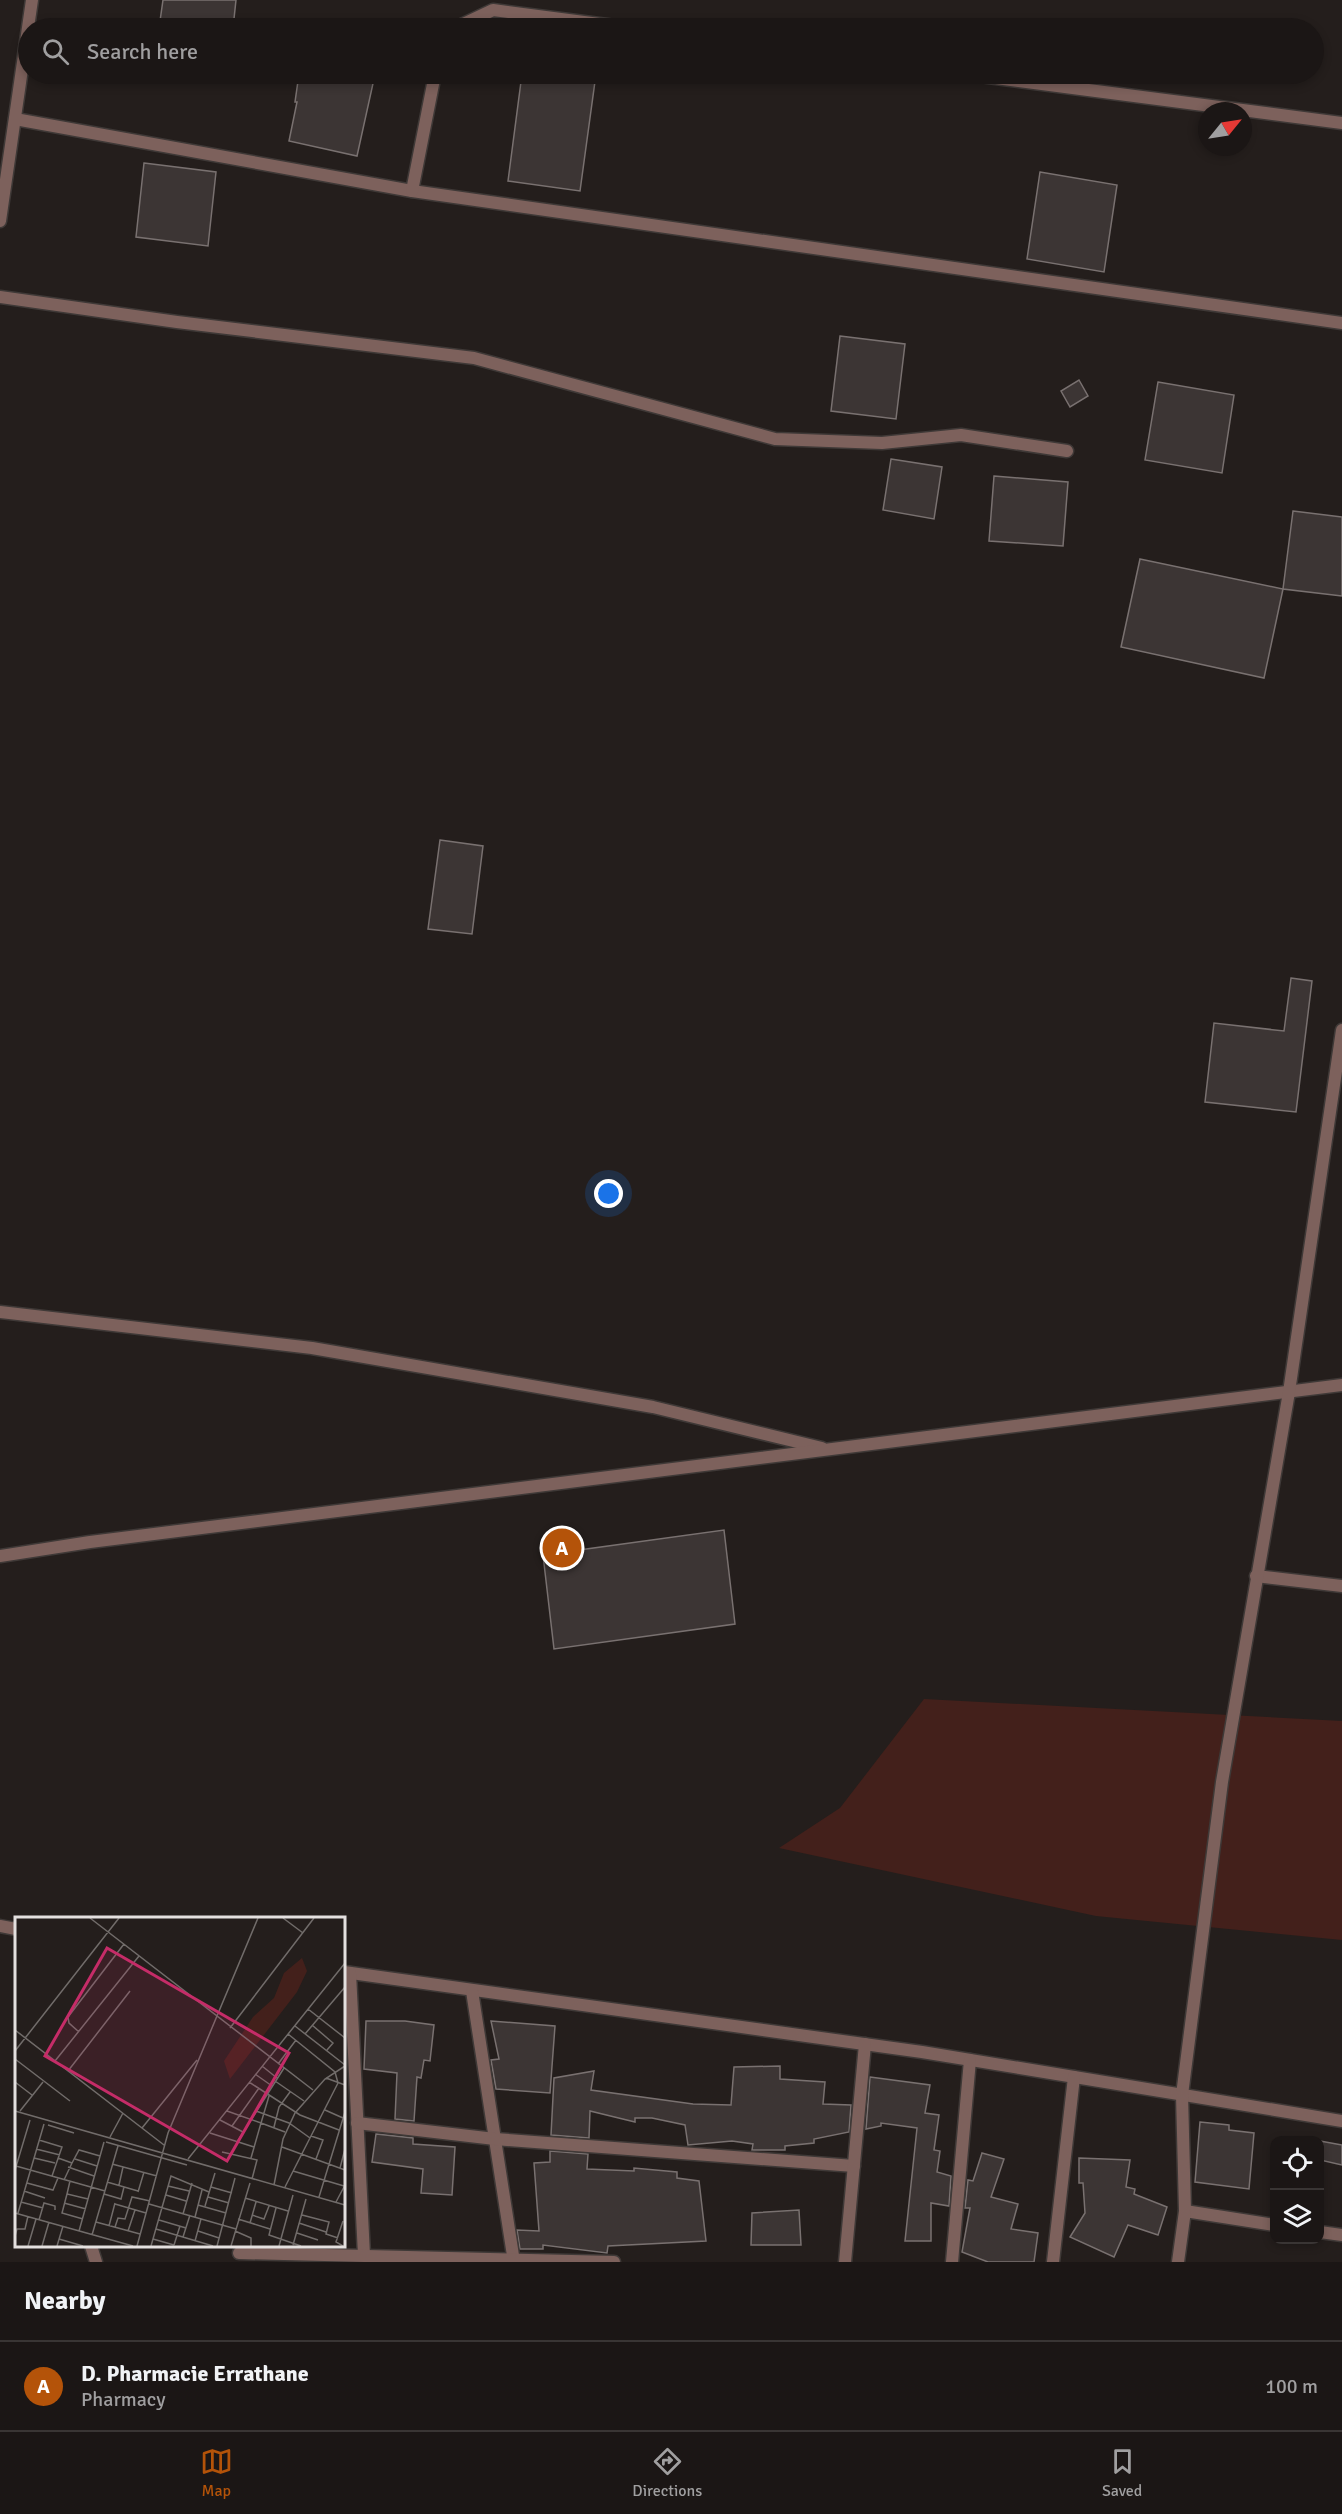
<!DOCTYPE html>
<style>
body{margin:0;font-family:Signika,sans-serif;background:#241f1e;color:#f1f3f6}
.controls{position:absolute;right:18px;bottom:18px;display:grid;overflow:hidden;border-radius:12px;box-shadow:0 3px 9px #0003}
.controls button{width:54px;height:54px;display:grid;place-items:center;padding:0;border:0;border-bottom:2px solid #393534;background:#1b1615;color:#f1f3f6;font:30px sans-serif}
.compass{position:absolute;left:1198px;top:102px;width:54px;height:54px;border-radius:50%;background:#1b1615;box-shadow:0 3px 9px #0003;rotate:60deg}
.you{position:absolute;left:609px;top:1194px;width:21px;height:21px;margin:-15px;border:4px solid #fff;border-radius:50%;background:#1a73e8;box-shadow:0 0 0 9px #1a73e833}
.badge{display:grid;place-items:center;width:39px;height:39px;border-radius:50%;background:#b45309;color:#fff;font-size:20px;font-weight:700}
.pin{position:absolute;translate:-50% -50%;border:3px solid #fff;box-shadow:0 2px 6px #0006}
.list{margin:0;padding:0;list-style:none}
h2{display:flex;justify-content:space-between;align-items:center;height:78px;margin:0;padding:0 24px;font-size:26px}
h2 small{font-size:20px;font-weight:400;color:#a09fa0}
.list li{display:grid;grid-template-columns:39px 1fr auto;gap:18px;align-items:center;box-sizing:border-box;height:90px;padding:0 24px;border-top:2px solid #393534}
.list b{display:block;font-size:22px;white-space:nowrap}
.list p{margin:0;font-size:20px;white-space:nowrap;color:#a09fa0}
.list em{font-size:20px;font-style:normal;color:#a09fa0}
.icon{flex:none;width:33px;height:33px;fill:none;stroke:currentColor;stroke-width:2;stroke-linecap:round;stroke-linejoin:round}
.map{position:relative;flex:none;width:1342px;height:2262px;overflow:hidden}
.search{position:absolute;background:#1b1615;box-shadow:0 3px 9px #0003;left:18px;right:18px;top:18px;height:66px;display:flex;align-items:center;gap:15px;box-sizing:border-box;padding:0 21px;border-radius:33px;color:#a09fa0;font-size:22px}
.sheet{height:168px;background:#1b1615}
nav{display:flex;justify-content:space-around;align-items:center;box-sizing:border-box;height:84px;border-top:2px solid #393534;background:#1b1615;font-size:16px;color:#a09fa0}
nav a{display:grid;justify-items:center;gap:3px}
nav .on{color:#b45309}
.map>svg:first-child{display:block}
.green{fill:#43201b}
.building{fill:#3c3534;stroke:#797170;stroke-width:1.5}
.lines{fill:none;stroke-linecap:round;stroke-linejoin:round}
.minor-casing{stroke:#3f3937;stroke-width:15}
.minor{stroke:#7d615c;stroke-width:12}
.inset-road{fill:none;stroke:#716c6a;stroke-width:1.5}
.view{fill:#c52c68;fill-opacity:0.15;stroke:#c52c68;stroke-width:3}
.inset-edge{fill:none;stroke:#e4e0df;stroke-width:3}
</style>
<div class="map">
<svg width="1342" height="2262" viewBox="0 0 1342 2262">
<rect width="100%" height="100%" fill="#241e1c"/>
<path class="green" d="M 924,1699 L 1342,1721 L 1342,1940 L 1096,1916 L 779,1848 L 840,1808 Z"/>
<g class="building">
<path d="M 163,0 L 236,0 L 233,28 L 159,28 Z"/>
<path d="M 299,74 L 336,79 L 337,74 L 374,79 L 357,156 L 289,141 L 297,102 L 295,102 Z"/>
<path d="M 522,74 L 596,74 L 580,191 L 508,181 Z"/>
<path d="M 144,163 L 216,172 L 208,246 L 136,237 Z"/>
<path d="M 1040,172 L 1117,185 L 1104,272 L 1027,259 Z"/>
<path d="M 840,336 L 905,344 L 896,419 L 831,411 Z"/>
<path d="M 1079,380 L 1088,396 L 1070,407 L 1061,391 Z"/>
<path d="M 1158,382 L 1234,395 L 1222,473 L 1145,460 Z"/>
<path d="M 891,459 L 942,467 L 934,519 L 883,510 Z"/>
<path d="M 994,476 L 1068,482 L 1063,546 L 989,541 Z"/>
<path d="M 1293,511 L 1342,517 L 1342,596 L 1283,589 Z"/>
<path d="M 1140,559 L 1283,589 L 1264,678 L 1121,647 Z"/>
<path d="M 440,840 L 483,846 L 472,934 L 428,929 Z"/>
<path d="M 1291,978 L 1312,981 L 1296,1112 L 1205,1102 L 1214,1023 L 1284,1031 Z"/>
<path d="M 724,1530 L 735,1624 L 554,1649 L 543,1555 Z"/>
<path d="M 366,2021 L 405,2021 L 434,2025 L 430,2061 L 424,2060 L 421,2078 L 417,2077 L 414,2121 L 395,2119 L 397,2073 L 364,2069 Z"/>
<path d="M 491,2021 L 555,2026 L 550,2093 L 496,2089 L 491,2060 L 499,2059 Z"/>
<path d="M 780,2066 L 780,2079 L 825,2082 L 823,2104 L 851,2105 L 849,2132 L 814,2139 L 814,2143 L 785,2146 L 785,2150 L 752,2150 L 753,2144 L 732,2141 L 688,2145 L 685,2125 L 652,2118 L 635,2118 L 635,2122 L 590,2111 L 589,2138 L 551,2135 L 554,2078 L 594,2071 L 591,2090 L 693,2104 L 731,2105 L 734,2067 Z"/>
<path d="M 870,2077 L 930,2085 L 925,2113 L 939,2115 L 934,2150 L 940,2151 L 937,2172 L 951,2176 L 949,2206 L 931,2203 L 931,2241 L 905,2241 L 917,2128 L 881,2123 L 881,2126 L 866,2129 Z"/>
<path d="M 1200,2122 L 1229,2125 L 1229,2130 L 1254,2133 L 1249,2189 L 1195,2182 Z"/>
<path d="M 376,2134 L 413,2138 L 413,2144 L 455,2147 L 452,2195 L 421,2193 L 423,2169 L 372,2162 Z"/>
<path d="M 1320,2141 L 1342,2145 L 1342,2165 L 1320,2160 Z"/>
<path d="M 550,2151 L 588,2154 L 587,2169 L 634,2171 L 634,2168 L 677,2172 L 677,2178 L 699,2181 L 706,2241 L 608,2246 L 607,2253 L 543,2245 L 543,2249 L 520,2249 L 517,2230 L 539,2231 L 534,2163 L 550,2162 Z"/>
<path d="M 982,2153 L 1004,2159 L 991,2197 L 1018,2204 L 1011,2229 L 1038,2233 L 1034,2262 L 988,2262 L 962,2252 L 970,2208 L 965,2208 L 968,2180 L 973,2181 Z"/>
<path d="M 1079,2158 L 1130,2160 L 1126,2187 L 1135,2189 L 1134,2194 L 1167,2207 L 1158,2235 L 1128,2225 L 1114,2257 L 1070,2237 L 1085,2213 L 1083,2183 L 1079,2183 Z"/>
<path d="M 799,2210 L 801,2245 L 751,2245 L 752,2213 Z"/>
</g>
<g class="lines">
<g class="minor-casing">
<g id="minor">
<path d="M 455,28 L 493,10 L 630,28"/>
<path d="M 965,74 L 1342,123"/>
<path d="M 15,119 L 412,191 L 1342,323"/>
<path d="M 412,191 L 435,74"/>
<path d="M 0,221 L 32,0"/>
<path d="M 0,297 L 177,322 L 474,358 L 775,439 L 882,443 L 961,435 L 1067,451"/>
<path d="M 0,1312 L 312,1348 L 653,1407 L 822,1448"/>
<path d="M 0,1556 L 90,1542 L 1342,1385"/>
<path d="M 1256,1576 L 1342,1586"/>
<path d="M 0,1926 L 16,1929"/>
<path d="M 344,1972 L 922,2052 L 1342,2121"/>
<path d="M 350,1973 L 364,2255"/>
<path d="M 472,1991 L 514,2262"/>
<path d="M 357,2123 L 495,2139 L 854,2166"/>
<path d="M 1185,2211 L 1274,2225"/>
<path d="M 1320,2232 L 1342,2235"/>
<path d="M 91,2246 L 96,2262"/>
<path d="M 239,2253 L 614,2262"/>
<path d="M 845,2262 L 865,2044"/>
<path d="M 952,2262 L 970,2060"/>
<path d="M 1053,2262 L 1074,2077"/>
<path d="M 1178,2262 L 1185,2211 L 1182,2095 L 1222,1782 L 1289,1392 L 1342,1030"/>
</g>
</g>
<use href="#minor" class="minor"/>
</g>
<g transform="translate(15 1917)">
<rect width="330" height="330" fill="#241e1c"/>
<path d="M 287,41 L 292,54 L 282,75 L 215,162 L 209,144 L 238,100 L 259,81 L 269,56 Z" fill="#43201b"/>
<path class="inset-road" d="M 75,1 L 298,173M 268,1 L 288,16M 293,92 L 330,121M 297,108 L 318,126 L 312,133M 280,109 L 330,148M 215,111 L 299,1M 0,113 L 149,228M 64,115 L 54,106 L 53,100 L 109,27M 290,117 L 330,70M 0,134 L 104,1M 0,142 L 55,184M 40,144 L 124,39M 263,147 L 281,123M 247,149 L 262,161M 53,154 L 115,74M 240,157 L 257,169M 311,161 L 330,168M 260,164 L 289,184M 0,165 L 17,178M 234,165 L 285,198 L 324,213M 254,179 L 246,206 L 270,215M 310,193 L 328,201M 0,194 L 330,288M 5,194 L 28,165M 212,194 L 246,206 L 236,241M 241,194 L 274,206 L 295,221M 205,203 L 228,215M 33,208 L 59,216M 217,209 L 244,171M 259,210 L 264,190 L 275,175M 127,211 L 182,143M 195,216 L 239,230M 296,219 L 308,223 L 301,242M 95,220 L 108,196M 24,223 L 47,230 L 37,259M 91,225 L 172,248M 222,225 L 269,151M 267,230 L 330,253M 21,232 L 45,238M 207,235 L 242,243 L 237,262M 19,241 L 40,246M 43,241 L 57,246 L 49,263M 60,242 L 82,249M 173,242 L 330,46M 57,246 L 64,233 L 85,239M 97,247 L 142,259M 1,249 L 90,274M 53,250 L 79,259M 325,251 L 330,232M 0,253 L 15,203M 278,254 L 329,269M 55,264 L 52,277 L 73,282M 92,265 L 123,274M 12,266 L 38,273 L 43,261M 104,268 L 108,250M 259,268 L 268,222 L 280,196 L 310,162 L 330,149M 153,269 L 174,274M 196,270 L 217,276M 270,270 L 323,166 L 320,155 L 273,117M 9,274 L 30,281M 123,275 L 129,255M 52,277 L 47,296 L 68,302M 89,277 L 106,282 L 109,270M 151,278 L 171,284M 193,280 L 214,286M 304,280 L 330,195M 230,281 L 273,294M 6,285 L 28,291M 321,285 L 330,268M 49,286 L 71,292M 100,287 L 131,296M 134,287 L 221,312M 183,288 L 211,296M 190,289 L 200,256M 261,291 L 254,318 L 286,329M 0,296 L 118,329M 3,296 L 29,207M 168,297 L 177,266M 237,298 L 249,302 L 254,289M 287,298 L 314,305 L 311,317 L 323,321M 180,300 L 187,273M 223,302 L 255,312M 24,303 L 29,286 L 40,289 L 40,293M 144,303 L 171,311M 81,305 L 125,317M 235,306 L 241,285M 284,306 L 311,315M 94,309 L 100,286M 100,310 L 103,301 L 110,302 L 117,280 L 135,284M 141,312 L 198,329M 64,314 L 89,225M 113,314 L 120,293M 183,314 L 204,321M 220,314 L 236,321 L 236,329M 282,316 L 303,323M 77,318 L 103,229M 0,319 L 2,312 L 10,312 L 13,299M 168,320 L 175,298M 44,322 L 68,329M 138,322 L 159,328M 180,324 L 186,302M 159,328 L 165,309M 278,328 L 291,282M 13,329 L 21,302M 27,329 L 34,305M 42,329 L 48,309M 122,329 L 153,216 L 243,1M 136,329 L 156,259 L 194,275M 202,329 L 220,261M 216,329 L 235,266M 264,329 L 278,278M 328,329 L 321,325 L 328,304"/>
<path class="view" d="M 92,31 L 274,136 L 212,244 L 30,139 Z"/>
<rect width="330" height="330" class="inset-edge"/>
</g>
</svg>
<div class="controls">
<button><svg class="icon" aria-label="locate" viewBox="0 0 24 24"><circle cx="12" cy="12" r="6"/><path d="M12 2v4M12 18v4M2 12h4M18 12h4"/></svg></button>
<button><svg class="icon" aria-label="layers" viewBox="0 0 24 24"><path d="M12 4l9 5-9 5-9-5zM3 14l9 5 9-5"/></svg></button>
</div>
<svg class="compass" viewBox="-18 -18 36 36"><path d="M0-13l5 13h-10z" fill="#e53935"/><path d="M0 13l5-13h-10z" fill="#a09fa0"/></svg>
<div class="you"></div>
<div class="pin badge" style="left:562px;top:1548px">A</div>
<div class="search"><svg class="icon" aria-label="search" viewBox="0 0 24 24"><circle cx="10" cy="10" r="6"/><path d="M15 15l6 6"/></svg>Search here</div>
</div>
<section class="sheet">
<h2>Nearby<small></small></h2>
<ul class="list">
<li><span class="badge">A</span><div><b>D. Pharmacie Errathane</b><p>Pharmacy</p></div><em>100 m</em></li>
</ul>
</section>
<nav>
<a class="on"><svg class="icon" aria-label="map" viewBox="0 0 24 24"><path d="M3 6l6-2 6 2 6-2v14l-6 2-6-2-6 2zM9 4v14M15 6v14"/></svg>Map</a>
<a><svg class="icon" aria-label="directions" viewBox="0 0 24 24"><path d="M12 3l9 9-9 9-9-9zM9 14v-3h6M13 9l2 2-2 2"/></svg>Directions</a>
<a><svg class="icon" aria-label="saved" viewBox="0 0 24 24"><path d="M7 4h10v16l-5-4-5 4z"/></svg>Saved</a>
</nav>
